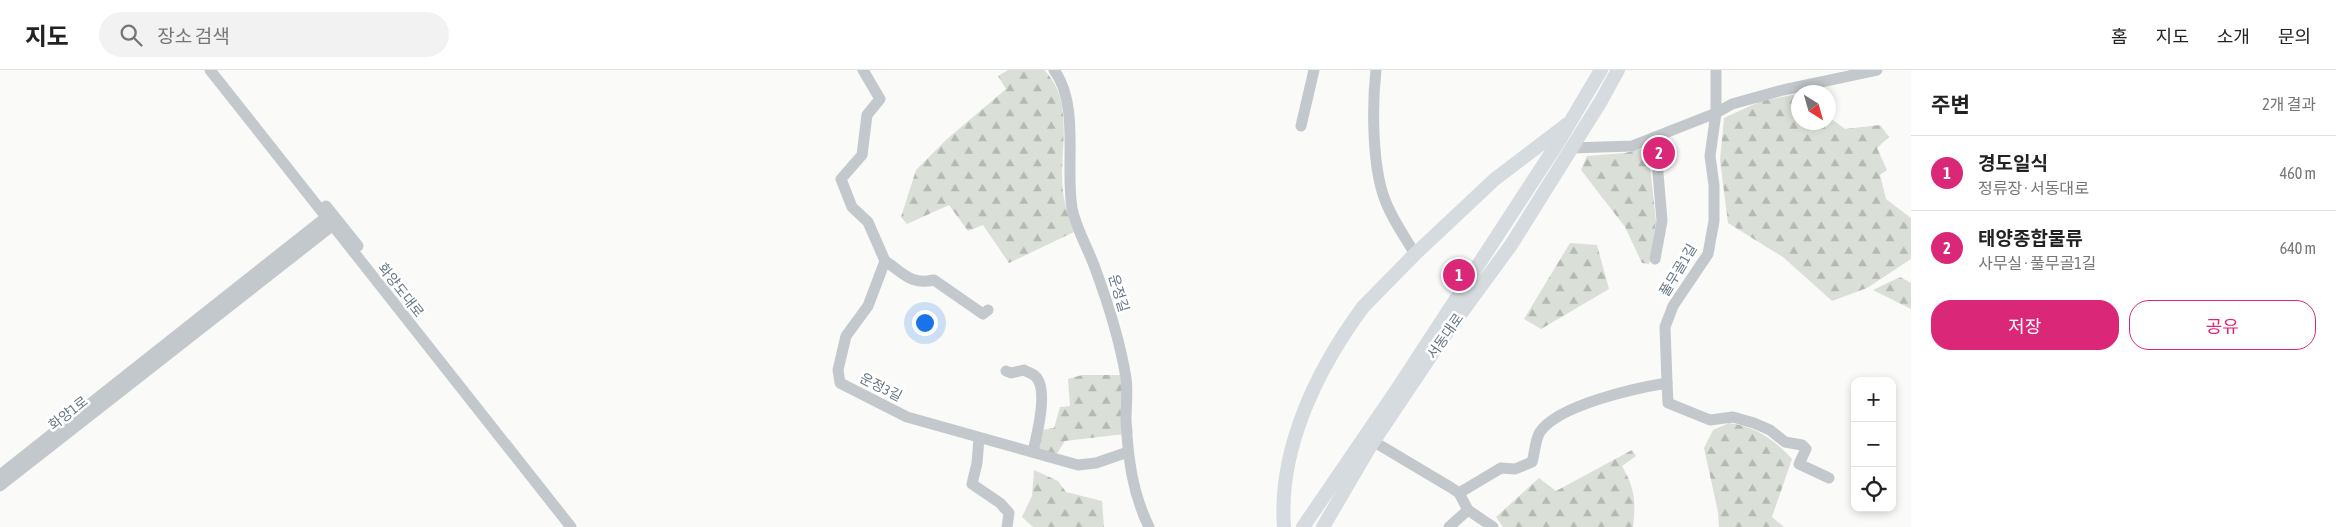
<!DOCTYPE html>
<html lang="ko">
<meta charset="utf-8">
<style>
body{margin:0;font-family:"Asap Condensed","Noto Sans KR",sans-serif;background:#f2f2f2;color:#222}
.controls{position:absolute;right:15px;bottom:15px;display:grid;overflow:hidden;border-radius:10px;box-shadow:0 2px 8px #0003}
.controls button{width:45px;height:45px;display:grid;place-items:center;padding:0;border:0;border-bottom:1px solid #e0e0e0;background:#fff;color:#222;font:25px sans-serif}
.compass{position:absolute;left:1791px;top:15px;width:45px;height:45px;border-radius:50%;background:#fff;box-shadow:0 2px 8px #0003;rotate:143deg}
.you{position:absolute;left:924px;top:252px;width:18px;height:18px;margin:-12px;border:4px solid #fff;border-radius:50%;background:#1a73e8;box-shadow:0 0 0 8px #1a73e833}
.badge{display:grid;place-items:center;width:32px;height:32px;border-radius:50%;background:#db2777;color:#fff;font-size:16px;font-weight:700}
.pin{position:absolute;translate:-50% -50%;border:2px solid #fff;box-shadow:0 1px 5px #0006}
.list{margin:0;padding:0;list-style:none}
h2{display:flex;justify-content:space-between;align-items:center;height:65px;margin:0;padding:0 20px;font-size:21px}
h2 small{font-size:16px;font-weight:400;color:#767676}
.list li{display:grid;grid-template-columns:32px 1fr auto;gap:15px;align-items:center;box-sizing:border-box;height:75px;padding:0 20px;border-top:1px solid #e0e0e0}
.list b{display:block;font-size:19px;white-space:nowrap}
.list p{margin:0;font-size:16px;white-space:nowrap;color:#767676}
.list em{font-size:16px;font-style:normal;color:#767676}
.actions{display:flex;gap:10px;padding:15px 20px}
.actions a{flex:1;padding:11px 0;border:1px solid #db2777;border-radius:20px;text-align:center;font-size:18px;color:#db2777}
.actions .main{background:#db2777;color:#fff}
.icon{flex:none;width:28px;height:28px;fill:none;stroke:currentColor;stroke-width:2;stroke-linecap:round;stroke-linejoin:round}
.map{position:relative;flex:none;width:1911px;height:457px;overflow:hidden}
header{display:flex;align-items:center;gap:30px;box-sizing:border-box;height:70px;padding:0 25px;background:#fff;border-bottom:1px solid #e0e0e0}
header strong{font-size:24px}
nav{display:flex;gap:28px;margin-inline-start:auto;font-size:18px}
.search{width:350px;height:45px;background:#f2f2f2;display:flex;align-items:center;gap:12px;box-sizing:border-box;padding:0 18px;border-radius:28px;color:#767676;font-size:19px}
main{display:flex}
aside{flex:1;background:#fff}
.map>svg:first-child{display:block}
.forest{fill:url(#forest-firs)}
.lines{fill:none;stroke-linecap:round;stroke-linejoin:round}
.minor{stroke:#c3c8cc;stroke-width:11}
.major{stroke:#d6dbdf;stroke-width:14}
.labels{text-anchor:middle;stroke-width:5;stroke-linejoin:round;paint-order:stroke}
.street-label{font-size:14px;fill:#657683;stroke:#fff}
</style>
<header>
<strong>지도</strong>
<div class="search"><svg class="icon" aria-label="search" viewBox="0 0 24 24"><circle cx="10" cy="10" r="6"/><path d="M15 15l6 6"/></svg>장소 검색</div>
<nav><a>홈</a><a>지도</a><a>소개</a><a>문의</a></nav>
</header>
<main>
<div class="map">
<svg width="1911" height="457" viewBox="0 0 1911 457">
<defs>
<pattern id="forest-firs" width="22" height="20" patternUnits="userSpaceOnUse" patternTransform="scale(1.25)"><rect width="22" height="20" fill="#dadfd7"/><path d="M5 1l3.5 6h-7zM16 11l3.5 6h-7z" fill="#b4b9b4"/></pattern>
</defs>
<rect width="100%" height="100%" fill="#fafaf8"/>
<g class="forest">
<path d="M 1008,0 L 1044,0 C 1078,34 1056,86 1064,128 C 1066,139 1070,151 1074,162 L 1009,193 L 983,155 L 968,161 L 949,135 L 907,154 L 901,147 L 916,100 L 947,69 L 1006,19 L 998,6 Z"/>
<path d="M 1798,24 L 1798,52 L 1828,52 L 1829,47 L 1845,59 L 1880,55 L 1889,67 L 1877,78 L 1887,100 L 1880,105 L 1886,129 L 1911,148 L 1911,189 L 1867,218 L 1832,231 L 1783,187 L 1728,153 L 1720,90 L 1724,48 L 1761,31 Z"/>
<path d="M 1648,77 L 1656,151 L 1649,194 L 1642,193 L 1625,157 L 1581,100 L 1587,86 L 1625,83 Z"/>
<path d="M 1570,173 L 1597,175 L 1609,219 L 1541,259 L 1524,249 Z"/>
<path d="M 1900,207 L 1911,213 L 1911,239 L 1873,220 Z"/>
<path d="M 1082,305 L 1121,305 L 1133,363 L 1065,371 L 1056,385 L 1037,380 L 1042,360 L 1054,358 L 1060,337 L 1070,336 L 1068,309 Z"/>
<path d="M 1729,353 C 1755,356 1775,370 1792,389 L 1772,447 L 1784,457 L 1719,457 L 1718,442 L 1704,378 L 1713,360 Z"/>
<path d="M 1632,380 L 1636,386 L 1622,396 C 1635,419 1636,431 1633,457 L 1503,457 L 1496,447 L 1539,408 L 1556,421 Z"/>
<path d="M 1034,400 L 1058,411 L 1066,422 L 1102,431 L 1104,457 L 1033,457 L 1022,447 L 1032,426 Z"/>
</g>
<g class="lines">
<g class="minor">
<path d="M 210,0 L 571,457"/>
<path d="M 863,0 L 880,29 L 867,45 L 862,85 L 841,109 L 852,137 L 868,152 L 885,191 L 868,236 L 846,266 L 838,300 L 840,313 L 907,347 L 1078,395 L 1096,393 L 1128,382"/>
<path d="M 1054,0 C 1080,35 1065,96 1072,138 C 1076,159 1088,178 1095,198 C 1108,233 1120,271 1126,308 C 1128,322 1126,336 1126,350 C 1128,388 1132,422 1149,457"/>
<path d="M 1376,0 C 1372,35 1372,97 1385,130 C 1392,149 1405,167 1415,184"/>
<path d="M 1301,56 L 1314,0"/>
<path d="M 1655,67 L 1662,151 L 1655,189"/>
<path d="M 1572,78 L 1632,76 L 1716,43 L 1732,34 L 1783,20 L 1877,0"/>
<path d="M 326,136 L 358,176"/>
<path d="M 885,191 C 904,203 910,215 934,210 L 983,244 L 988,240"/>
<path d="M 1006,301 L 1011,303 L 1024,300 C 1027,302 1032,303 1035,306 C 1049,318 1037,365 1033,381"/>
<path d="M 1667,313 L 1665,257 L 1673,236 L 1708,184 L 1714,151 L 1714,115 L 1710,86 L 1716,43 L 1716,0"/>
<path d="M 1366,367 L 1450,417 L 1459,423 L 1468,440 L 1449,457"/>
<path d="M 979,368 L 977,393 L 972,414 L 1000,433 L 1009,443 L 1007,457"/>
<path d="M 0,405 L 330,144"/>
<path d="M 0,416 L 337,152"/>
<path d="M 1459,423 L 1501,398 L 1515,399 L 1532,392 C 1535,383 1535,369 1540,362 C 1558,335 1636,318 1667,313 L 1668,333 L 1710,350 L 1733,347 L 1754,353 L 1770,360 L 1785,372 L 1802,375 L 1806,379 L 1799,394 L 1829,408"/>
<path d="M 1468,440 L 1493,457"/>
</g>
<g class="major">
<path d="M 1284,457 C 1278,378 1318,298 1363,237 L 1415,184 L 1495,109 L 1566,55"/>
<path d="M 1303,457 L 1396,321 L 1559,71 L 1601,0"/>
<path d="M 1323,457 L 1371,375 L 1440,272 L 1511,175 L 1601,31 L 1618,0"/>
</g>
</g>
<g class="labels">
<g class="street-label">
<text transform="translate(1678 200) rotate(-59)" y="5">풀무골1길</text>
<text transform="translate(401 220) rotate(52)" y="5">화양도대로</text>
<text transform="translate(1119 223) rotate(73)" y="5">운정길</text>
<text transform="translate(1445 266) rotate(-55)" y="5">서동대로</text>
<text transform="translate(881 317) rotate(27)" y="5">운정3길</text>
<text transform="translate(68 343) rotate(-38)" y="5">화양1로</text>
</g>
</g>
</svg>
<div class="controls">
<button>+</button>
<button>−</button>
<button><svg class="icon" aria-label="locate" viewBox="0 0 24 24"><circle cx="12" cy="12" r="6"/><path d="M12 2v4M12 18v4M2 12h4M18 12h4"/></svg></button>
</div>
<svg class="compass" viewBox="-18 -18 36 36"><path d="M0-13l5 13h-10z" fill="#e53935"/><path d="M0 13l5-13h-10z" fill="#767676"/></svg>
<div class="you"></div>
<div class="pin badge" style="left:1459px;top:205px">1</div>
<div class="pin badge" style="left:1659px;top:83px">2</div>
</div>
<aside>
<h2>주변<small>2개 결과</small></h2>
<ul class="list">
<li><span class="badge">1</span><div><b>경도일식</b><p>정류장 · 서동대로</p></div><em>460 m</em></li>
<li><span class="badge">2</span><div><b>태양종합물류</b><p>사무실 · 풀무골1길</p></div><em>640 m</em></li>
</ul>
<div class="actions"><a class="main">저장</a><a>공유</a></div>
</aside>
</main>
